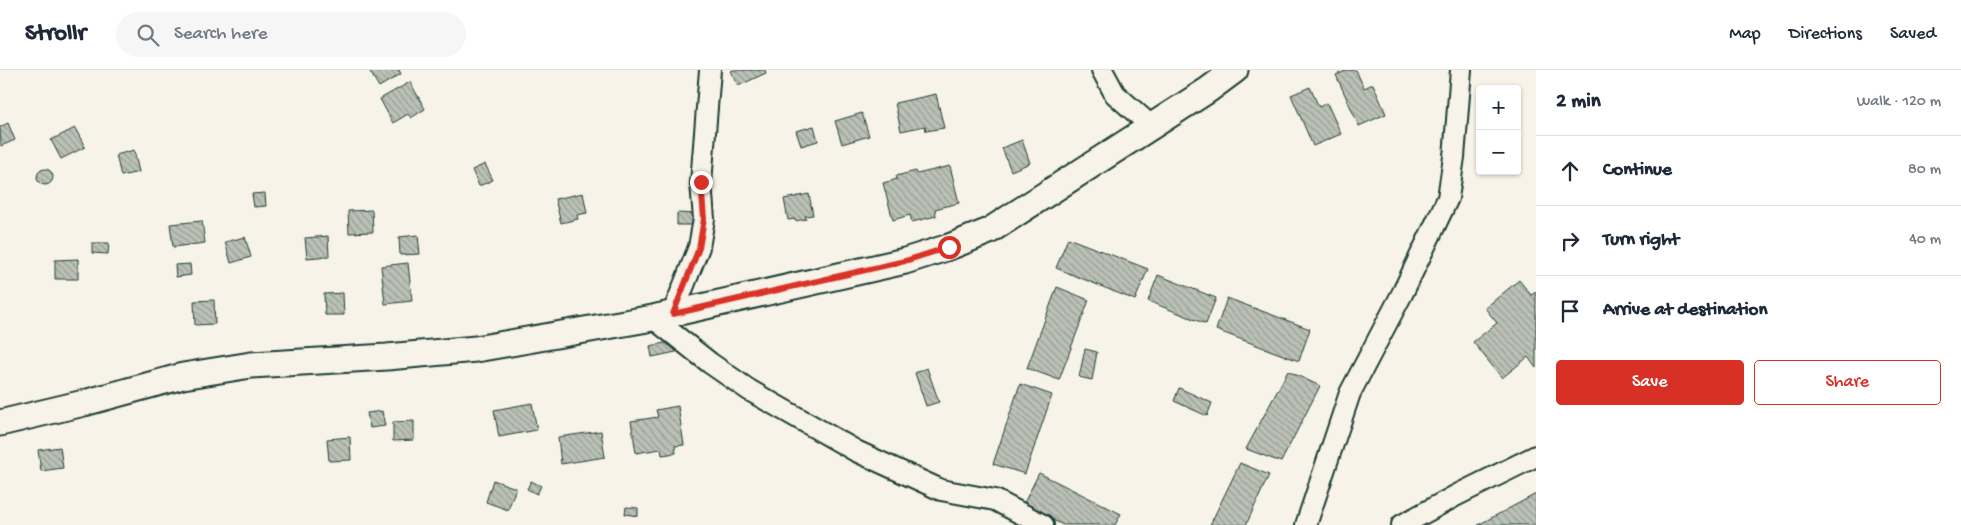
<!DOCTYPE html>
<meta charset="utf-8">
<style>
body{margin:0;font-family:"Gochi Hand",sans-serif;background:#f6f6f7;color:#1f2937}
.controls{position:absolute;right:15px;top:15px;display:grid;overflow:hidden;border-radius:5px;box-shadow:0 1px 4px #0004}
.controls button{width:45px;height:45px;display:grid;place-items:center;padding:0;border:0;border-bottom:1px solid #e0e1e3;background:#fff;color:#1f2937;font:25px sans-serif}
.stop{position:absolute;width:15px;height:15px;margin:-11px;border:4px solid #d93025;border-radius:50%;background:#fff}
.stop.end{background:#d93025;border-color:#fff;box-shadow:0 1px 5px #0008}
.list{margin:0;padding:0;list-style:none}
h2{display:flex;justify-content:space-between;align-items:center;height:65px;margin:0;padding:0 20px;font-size:21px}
h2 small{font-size:16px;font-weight:400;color:#747a83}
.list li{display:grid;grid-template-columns:32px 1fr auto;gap:15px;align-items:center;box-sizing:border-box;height:70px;padding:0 20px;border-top:1px solid #e0e1e3}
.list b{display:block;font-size:19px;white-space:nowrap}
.list em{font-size:16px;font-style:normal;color:#747a83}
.actions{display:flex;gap:10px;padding:15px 20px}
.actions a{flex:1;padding:11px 0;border:1px solid #d93025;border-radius:5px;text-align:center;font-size:18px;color:#d93025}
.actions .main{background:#d93025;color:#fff}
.icon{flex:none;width:28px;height:28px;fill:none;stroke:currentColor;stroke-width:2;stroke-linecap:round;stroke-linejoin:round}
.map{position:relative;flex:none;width:1536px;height:455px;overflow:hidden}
header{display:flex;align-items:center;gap:30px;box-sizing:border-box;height:70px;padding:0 25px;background:#fff;border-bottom:1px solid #e0e1e3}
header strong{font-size:24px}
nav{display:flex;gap:28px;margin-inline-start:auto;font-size:18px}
.search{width:350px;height:45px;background:#f6f6f7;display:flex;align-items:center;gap:12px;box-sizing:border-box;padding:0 18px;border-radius:28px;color:#747a83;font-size:19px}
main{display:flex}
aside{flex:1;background:#fff}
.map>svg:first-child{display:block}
.building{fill:url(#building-back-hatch);stroke:#1f3d34}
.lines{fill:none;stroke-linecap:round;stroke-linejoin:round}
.minor-casing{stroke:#1f3d34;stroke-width:24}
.tertiary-casing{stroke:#1f3d34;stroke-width:29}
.minor{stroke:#f7f3e8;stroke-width:20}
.tertiary{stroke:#f7f3e8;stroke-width:25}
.route{stroke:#d93025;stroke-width:6}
</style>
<header>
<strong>Strollr</strong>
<div class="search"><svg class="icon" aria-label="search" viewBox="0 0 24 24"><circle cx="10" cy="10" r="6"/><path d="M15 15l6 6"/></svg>Search here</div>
<nav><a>Map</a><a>Directions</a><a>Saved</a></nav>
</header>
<main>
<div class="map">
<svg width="1536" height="455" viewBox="0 0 1536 455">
<defs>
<pattern id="building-back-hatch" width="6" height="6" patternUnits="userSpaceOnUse" patternTransform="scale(1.25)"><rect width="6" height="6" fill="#bbc1b6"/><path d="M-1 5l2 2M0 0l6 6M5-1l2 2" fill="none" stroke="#979e95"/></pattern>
</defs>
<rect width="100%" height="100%" fill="#f7f3e8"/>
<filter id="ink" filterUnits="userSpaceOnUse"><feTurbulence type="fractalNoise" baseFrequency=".02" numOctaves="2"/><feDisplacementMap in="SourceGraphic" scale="10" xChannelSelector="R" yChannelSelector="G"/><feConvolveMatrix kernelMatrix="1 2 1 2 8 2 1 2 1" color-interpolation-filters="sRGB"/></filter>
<g filter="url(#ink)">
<g class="building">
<path d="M 369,0 L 399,0 L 401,4 L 379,17 Z"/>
<path d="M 734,0 L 765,0 L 766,3 L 738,16 L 731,1 Z"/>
<path d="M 1348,0 L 1356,0 L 1364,18 L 1373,14 L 1386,44 L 1359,56 L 1336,5 Z"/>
<path d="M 410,12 L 425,39 L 411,48 L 408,44 L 393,53 L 380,29 Z"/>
<path d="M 1310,17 L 1319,37 L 1327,33 L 1341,64 L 1313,76 L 1291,25 Z"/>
<path d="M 936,24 L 944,58 L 926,61 L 925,56 L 901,61 L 895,33 Z"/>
<path d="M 862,43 L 869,66 L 842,74 L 835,51 Z"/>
<path d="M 8,53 L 15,70 L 1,76 L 0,57 Z"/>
<path d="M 814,56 L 818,71 L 801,76 L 796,61 Z"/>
<path d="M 75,58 L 85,77 L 61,89 L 51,70 Z"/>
<path d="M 1022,70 L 1030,93 L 1011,101 L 1002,78 Z"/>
<path d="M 134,80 L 139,102 L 121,106 L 116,85 Z"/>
<path d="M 485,94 L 493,110 L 479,116 L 472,100 Z"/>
<path d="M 950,96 L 959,133 L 935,139 L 936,146 L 912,152 L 910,145 L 893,150 L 883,113 L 897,109 L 896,106 L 916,101 L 917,104 Z"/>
<circle cx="45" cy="107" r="8"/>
<path d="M 265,123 L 266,136 L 254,137 L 252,124 Z"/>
<path d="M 583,123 L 587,143 L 577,145 L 578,149 L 561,153 L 555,129 Z"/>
<path d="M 809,124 L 813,145 L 805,146 L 806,149 L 795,151 L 795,149 L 788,150 L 784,129 Z"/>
<path d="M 372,140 L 373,162 L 349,163 L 348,141 Z"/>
<path d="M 677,143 L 699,144 L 699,155 L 677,155 Z"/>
<path d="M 202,151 L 205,173 L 173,177 L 170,154 Z"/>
<path d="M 418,165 L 420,184 L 400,185 L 399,167 Z"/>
<path d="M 328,166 L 329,186 L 307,188 L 305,168 Z"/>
<path d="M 245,167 L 251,187 L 231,193 L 225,172 Z"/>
<path d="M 1068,168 L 1148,199 L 1135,230 L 1056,198 Z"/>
<path d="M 92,173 L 109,173 L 108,184 L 92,183 Z"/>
<path d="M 78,189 L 78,209 L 55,209 L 55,190 Z"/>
<path d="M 408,193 L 412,231 L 385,234 L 381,196 Z"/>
<path d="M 190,194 L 191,205 L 176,207 L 175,195 Z"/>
<path d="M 1158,205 L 1216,228 L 1206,254 L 1148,231 Z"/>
<path d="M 1519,210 L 1531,225 L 1536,222 L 1536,298 L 1528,287 L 1502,308 L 1473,272 L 1497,253 L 1485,238 Z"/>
<path d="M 1057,217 L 1089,230 L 1059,310 L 1027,298 Z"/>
<path d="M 343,223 L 344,245 L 325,245 L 324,224 Z"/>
<path d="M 1227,228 L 1310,259 L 1299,291 L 1216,260 Z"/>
<path d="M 214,230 L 215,254 L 195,255 L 194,231 Z"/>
<path d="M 674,271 L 676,282 L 652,287 L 650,276 Z"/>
<path d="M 1085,279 L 1097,282 L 1092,310 L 1079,307 Z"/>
<path d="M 927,298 L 939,332 L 926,336 L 915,303 Z"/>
<path d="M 1288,301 L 1320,316 L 1281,392 L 1246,379 Z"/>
<path d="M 1020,314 L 1052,325 L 1025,404 L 993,394 Z"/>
<path d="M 1179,318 L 1212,333 L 1207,346 L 1174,331 Z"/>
<path d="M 532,333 L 537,360 L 499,367 L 494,340 Z"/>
<path d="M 678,336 L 684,375 L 675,376 L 676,383 L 662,385 L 661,379 L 636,383 L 631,351 L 658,347 L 656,340 Z"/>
<path d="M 382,341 L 385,356 L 370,358 L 367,343 Z"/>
<path d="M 414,351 L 414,370 L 393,371 L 393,352 Z"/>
<path d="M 601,361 L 605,387 L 561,394 L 558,367 Z"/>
<path d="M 350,367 L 351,390 L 329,391 L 327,369 Z"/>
<path d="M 60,377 L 63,398 L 41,401 L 38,380 Z"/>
<path d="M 1240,393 L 1269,405 L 1246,455 L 1210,455 Z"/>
<path d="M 1039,403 L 1121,444 L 1115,455 L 1063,455 L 1023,435 Z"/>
<path d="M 493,410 L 516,418 L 508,440 L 486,432 Z"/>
<path d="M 531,411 L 541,416 L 537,424 L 527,419 Z"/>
<path d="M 1536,424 L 1536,455 L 1478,455 Z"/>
<path d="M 626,437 L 638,438 L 638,446 L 625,444 Z"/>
</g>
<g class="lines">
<g class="minor-casing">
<g id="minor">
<path d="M 1102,0 L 1115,24 L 1151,56"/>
<path d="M 673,243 L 699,177 L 704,149 L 701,113 L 710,0"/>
<path d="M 653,248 L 710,293 L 749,320 L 856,381 L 941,420 L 995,430 L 1043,455"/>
<path d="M 1306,455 L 1350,323 L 1403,222 L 1448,128 L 1454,87 L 1461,0"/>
<path d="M 1402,455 L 1457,425 L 1536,386"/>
</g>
</g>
<g class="tertiary-casing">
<path id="tertiary" d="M 0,353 L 84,333 L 183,306 L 251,295 L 387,287 L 476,279 L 653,248 L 905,191 L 949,177 L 989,161 L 1208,20 L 1235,0"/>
</g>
<use href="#minor" class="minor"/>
<use href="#tertiary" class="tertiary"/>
</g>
</g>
<g class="lines" filter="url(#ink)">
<path class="route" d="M 701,112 L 704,149 L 699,178 L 673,244 L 905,191 L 949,177"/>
</g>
</svg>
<div class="controls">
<button>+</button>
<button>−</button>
</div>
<div class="stop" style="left:949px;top:177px"></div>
<div class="stop end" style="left:701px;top:112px"></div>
</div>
<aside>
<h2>2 min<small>Walk · 120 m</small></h2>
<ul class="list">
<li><svg class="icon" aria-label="ahead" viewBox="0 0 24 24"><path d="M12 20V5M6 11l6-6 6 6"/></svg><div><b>Continue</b></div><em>80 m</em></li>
<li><svg class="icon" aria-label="right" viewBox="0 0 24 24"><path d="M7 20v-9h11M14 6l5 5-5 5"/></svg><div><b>Turn right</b></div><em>40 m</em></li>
<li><svg class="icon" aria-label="arrive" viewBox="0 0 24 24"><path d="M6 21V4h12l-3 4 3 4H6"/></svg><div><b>Arrive at destination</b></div></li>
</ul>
<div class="actions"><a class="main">Save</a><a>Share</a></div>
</aside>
</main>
